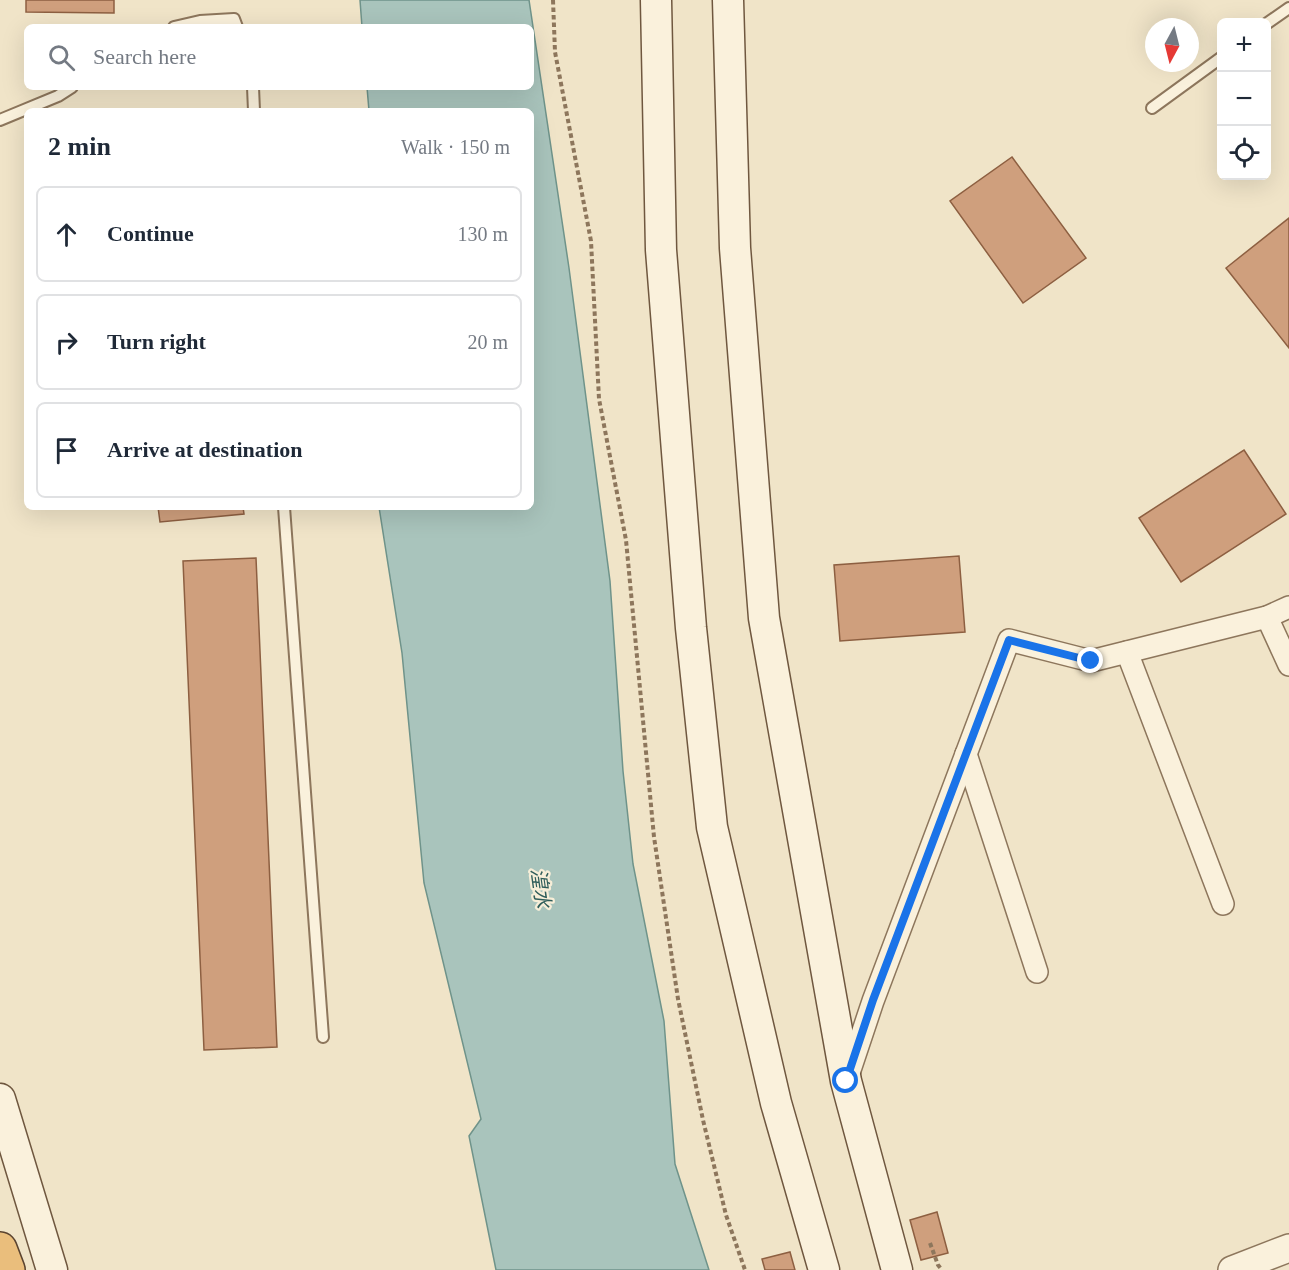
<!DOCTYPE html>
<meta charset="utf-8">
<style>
body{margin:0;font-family:"Times New Roman","Noto Sans SC",serif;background:#f6f6f7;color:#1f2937}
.controls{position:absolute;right:18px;top:18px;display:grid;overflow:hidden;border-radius:9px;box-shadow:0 6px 24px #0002}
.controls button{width:54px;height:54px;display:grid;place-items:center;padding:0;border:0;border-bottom:2px solid #e0e1e3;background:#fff;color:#1f2937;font:30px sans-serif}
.compass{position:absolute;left:1145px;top:18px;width:54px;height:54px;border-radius:50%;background:#fff;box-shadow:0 6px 24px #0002;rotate:187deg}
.stop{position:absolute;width:18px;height:18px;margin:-14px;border:4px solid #1a73e8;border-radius:50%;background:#fff}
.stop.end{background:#1a73e8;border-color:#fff;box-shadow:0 2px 6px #0008}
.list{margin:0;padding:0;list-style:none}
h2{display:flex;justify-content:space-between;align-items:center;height:78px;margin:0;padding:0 24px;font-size:26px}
h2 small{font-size:20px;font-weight:400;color:#747a83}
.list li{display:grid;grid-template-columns:39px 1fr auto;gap:18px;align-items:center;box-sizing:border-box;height:96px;margin:0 12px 12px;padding:0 12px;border:2px solid #e0e1e3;border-radius:9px}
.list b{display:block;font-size:22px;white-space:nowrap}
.list em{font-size:20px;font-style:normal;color:#747a83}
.icon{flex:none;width:33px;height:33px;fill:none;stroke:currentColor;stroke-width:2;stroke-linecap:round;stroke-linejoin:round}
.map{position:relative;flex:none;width:1289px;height:1270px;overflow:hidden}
.search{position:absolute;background:#fff;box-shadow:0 6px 24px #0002;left:24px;top:24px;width:510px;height:66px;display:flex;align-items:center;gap:15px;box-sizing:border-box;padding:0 21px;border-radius:9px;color:#747a83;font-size:22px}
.panel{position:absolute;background:#fff;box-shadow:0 6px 24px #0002;left:24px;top:108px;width:510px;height:402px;border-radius:9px}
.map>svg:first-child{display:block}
.water{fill:#a9c4bc;stroke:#6f938a;stroke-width:1.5}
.building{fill:#cf9f7d;stroke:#8d5f41;stroke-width:1.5}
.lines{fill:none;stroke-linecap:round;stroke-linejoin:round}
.service-casing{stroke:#8d765c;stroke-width:14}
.minor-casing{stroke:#8d765c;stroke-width:24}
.tertiary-casing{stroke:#8d765c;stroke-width:30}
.secondary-casing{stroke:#6f573f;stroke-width:33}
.trunk-casing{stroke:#5b4430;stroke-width:36}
.path{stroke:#8d765c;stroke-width:4;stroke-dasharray:4.5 3;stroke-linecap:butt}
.service{stroke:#faf1dc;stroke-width:10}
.minor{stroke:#faf1dc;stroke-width:21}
.tertiary{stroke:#faf1dc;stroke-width:27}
.secondary{stroke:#faf1dc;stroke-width:30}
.trunk{stroke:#eabe7c;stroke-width:33}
.route{stroke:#1a73e8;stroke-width:8}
.labels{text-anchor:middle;stroke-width:4.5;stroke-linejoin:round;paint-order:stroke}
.water-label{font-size:20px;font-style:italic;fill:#2f5d5a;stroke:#f7eed8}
</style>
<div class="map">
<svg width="1289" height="1270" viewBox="0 0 1289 1270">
<rect width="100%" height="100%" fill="#f0e4c8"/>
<path class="water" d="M 360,0 L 529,0 L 569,268 L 610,581 L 623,771 L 633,864 L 664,1021 L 675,1164 L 709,1270 L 496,1270 L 469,1136 L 481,1119 L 424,883 L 402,653 L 379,507 L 531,507 L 531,111 L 369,111 L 367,87 L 531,87 L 531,27 L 362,27 Z"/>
<g class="building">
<path d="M 26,0 L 114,0 L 114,13 L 26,12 Z"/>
<path d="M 1012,157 L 1086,258 L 1023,303 L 950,201 Z"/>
<path d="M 1289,218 L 1289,348 L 1226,268 Z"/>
<path d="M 1244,450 L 1286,514 L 1181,582 L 1139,518 Z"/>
<path d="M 158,507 L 243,507 L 244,514 L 160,522 Z"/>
<path d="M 959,556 L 965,632 L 840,641 L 834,565 Z"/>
<path d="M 256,558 L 277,1047 L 204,1050 L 183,561 Z"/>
<path d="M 937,1212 L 948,1253 L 921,1260 L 910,1220 Z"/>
<path d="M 790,1252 L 795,1270 L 765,1270 L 762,1259 Z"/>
</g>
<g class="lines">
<g class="service-casing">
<g id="service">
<path d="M 1266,24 L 1289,8"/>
<path d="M 174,27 L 200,21 L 234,19 L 237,27"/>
<path d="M 253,87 L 254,111"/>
<path d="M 1152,108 L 1222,57"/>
<path d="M 0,120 L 58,96 L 72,87"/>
<path d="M 284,507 L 323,1037"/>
</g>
</g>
<g class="minor-casing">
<g id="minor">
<path d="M 1267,617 L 1289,665"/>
<path d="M 1127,652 L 1223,904"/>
<path d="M 966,754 L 1037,972"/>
<path d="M 847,1079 L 873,1001 L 1009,640 L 1091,661 L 1267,617 L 1289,607"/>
</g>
</g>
<g class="tertiary-casing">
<path id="tertiary" d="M 1232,1270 L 1289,1248"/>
</g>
<g class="secondary-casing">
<g id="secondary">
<path d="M 656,0 L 661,250 L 691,628 L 712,827 L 776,1103 L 824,1270"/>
<path d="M 728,0 L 735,248 L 764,618 L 846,1081 L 897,1270"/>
<path d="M 0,1099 L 52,1270"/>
</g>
</g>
<g class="trunk-casing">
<path id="trunk" d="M 0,1249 L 8,1270"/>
</g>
<g class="path">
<path d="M 553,0 L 555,52 L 591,241 L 599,399 L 626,540 L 654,837 L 678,999 L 703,1120 L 726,1215 L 745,1270"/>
<path d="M 930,1243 L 938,1265 L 942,1270"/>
</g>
<use href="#service" class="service"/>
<use href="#minor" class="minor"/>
<use href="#tertiary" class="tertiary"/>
<use href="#secondary" class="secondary"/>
<use href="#trunk" class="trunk"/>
</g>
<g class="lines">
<path class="route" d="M 846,1081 L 873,1000 L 1009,640 L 1091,661"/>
</g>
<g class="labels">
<g class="water-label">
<text transform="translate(541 888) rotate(82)" y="7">湟水</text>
</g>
</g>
</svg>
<div class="controls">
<button>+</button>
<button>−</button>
<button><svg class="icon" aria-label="locate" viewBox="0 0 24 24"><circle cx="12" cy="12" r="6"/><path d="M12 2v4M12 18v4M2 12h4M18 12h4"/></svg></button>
</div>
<svg class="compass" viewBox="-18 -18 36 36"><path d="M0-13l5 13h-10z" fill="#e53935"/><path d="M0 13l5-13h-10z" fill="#747a83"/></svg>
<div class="stop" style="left:846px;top:1081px"></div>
<div class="stop end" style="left:1091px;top:661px"></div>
<div class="search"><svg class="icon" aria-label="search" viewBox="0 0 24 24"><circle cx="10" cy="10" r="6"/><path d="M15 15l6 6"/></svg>Search here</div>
<section class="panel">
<h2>2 min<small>Walk · 150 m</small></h2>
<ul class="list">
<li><svg class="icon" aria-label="ahead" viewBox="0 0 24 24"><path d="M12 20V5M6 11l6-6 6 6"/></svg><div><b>Continue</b></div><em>130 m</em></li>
<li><svg class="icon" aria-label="right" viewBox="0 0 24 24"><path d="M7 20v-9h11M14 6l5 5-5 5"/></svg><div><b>Turn right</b></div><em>20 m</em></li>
<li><svg class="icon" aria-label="arrive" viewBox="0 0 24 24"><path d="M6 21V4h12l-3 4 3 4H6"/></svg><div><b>Arrive at destination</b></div></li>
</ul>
</section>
</div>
